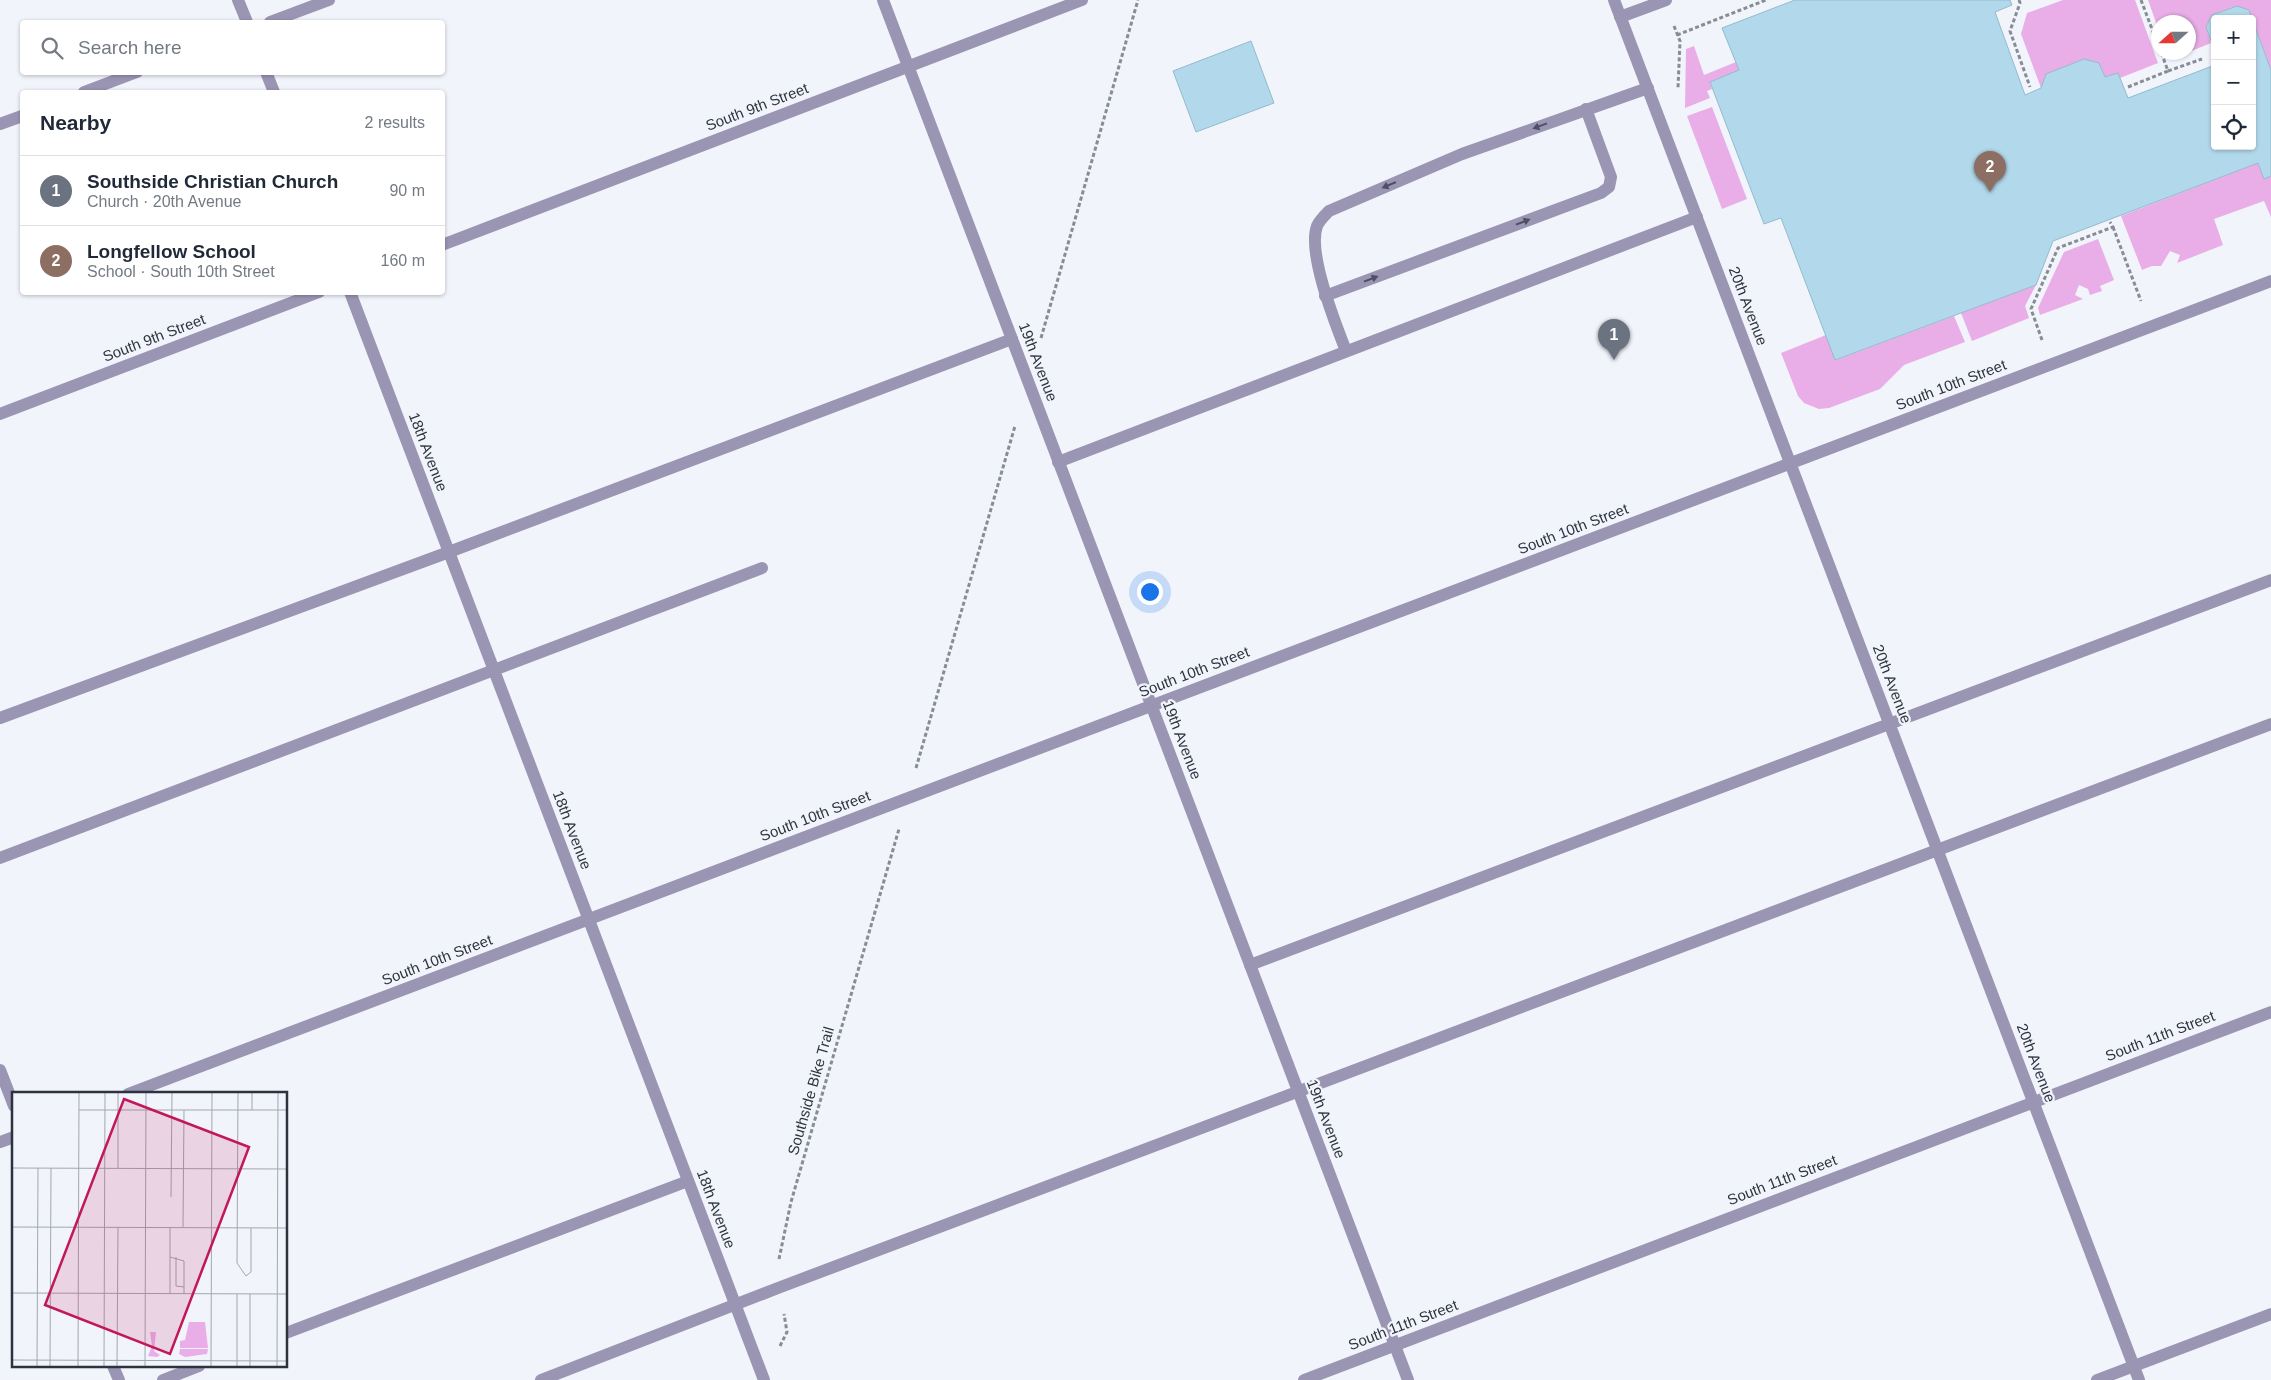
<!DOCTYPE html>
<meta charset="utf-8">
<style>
body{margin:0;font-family:Helvetica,sans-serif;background:#f6f6f7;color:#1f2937}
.controls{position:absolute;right:15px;top:15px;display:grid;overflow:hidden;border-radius:5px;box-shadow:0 1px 4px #0004}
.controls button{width:45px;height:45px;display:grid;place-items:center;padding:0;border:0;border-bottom:1px solid #e0e1e3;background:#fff;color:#1f2937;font:25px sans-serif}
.compass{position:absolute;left:2151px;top:15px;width:45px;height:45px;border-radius:50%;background:#fff;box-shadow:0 1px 4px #0004;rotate:249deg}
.you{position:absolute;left:1149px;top:591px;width:18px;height:18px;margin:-12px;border:4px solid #fff;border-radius:50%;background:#1a73e8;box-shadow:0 0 0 8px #1a73e833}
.badge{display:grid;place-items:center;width:32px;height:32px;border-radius:50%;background:#111827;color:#fff;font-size:16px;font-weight:700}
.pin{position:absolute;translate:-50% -41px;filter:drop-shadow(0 1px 2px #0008)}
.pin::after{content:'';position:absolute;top:26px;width:18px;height:15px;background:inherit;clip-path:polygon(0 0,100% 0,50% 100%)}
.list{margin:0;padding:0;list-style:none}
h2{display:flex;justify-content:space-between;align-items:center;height:65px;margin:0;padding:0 20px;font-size:21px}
h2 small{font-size:16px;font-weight:400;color:#747a83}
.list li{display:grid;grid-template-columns:32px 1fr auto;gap:15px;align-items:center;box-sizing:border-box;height:70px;padding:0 20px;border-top:1px solid #e0e1e3}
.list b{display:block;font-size:19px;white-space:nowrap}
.list p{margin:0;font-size:16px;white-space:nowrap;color:#747a83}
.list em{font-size:16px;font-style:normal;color:#747a83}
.icon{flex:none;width:28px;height:28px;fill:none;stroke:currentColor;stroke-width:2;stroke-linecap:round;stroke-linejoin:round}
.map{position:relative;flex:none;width:2271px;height:1380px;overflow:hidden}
.search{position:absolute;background:#fff;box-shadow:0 1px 4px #0004;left:20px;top:20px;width:425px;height:55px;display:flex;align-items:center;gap:12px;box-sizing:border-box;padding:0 18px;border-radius:5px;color:#747a83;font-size:19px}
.panel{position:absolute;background:#fff;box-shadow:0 1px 4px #0004;left:20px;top:90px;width:425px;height:205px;border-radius:5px}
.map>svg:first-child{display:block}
.green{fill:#e9aee7}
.building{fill:#b2d9eb;stroke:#94bacb}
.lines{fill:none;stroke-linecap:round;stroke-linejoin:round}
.path{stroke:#878c95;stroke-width:3;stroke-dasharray:4 2.5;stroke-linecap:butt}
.minor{stroke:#9b95b4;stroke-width:12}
.oneway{fill:#4d5062}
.labels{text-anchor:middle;stroke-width:4.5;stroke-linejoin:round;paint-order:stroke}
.street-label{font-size:15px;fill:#2c333f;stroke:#f1f4fb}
.inset-road{fill:none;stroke:#a2a7b0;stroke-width:1}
.view{fill:#c2185b;fill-opacity:0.15;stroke:#c2185b;stroke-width:2.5}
.inset-edge{fill:none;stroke:#2c333f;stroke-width:2.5}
</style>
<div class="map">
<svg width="2271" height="1380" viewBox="0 0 2271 1380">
<rect width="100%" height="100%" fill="#f1f4fb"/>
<g class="green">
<path d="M 2063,0 L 2135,0 L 2158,63 L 2120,78 L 2118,73 L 2105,77 L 2099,63 L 2084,59 L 2046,74 L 2041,88 L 2021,34 L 2027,13 Z"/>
<path d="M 2148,0 L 2271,0 L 2271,70 L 2249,10 L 2236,6 L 2212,15 L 2206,27 L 2211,43 L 2189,52 L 2188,22 L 2158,22 L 2158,28 Z"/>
<path d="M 1694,46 L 1704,75 L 1736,62 L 1739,70 L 1710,82 L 1712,89 L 1707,91 L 1710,98 L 1685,108 L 1686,49 Z"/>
<path d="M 1712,107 L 1747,199 L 1722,209 L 1687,116 Z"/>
<path d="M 2258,163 L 2264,179 L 2271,176 L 2271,217 L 2264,201 L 2214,219 L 2223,245 L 2177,263 L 2180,255 L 2170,251 L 2161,266 L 2152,266 L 2142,270 L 2121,216 Z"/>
<path d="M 2098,239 L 2114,280 L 2100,286 L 2102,291 L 2090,295 L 2088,289 L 2079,285 L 2075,295 L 2083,299 L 2040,315 L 2038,308 L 2064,252 Z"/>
<path d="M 2036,285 L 2025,306 L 2029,318 L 1972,341 L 1961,313 Z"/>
<path d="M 1954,316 L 1965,342 L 1904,365 L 1880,389 L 1829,408 L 1819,409 L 1804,403 L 1798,396 L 1781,353 L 1826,335 L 1836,360 Z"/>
</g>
<g class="building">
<path d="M 1795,0 L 2010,0 L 2012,5 L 1995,12 L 2025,95 L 2041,88 L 2046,74 L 2084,59 L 2099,63 L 2105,77 L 2118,73 L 2128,98 L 2215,65 L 2215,146 L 2252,146 L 2252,19 L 2271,70 L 2271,176 L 2264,179 L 2258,163 L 2053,241 L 2036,285 L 1835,360 L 1781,218 L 1764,224 L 1710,82 L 1739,70 L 1722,28 Z"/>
<path d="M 2237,6 L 2249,10 L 2252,19 L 2215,19 L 2215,52 L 2206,27 L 2212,15 Z"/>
<path d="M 1251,41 L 1274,103 L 1196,132 L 1173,71 Z"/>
</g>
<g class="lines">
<g class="path">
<path d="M 2019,0 L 2020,3 L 2010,31 L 2030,87"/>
<path d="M 2141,0 L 2158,45"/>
<path d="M 1674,26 L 1680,41 L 1678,88"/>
<path d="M 1677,35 L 1766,0"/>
<path d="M 2168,71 L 2202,59"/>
<path d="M 2128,87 L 2168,71 L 2161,52"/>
<path d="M 2113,227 L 2141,301"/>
<path d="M 1041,338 L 1138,0"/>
<path d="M 2042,340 L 2031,309 L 2058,248 L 2113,227 L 2110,222"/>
<path d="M 916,768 L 1015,426"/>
<path d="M 779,1259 L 791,1202 L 899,829"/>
<path d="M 780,1346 L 787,1332 L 784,1314"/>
</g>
<g class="minor">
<path d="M 238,0 L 247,22"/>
<path d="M 883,0 L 1408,1380"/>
<path d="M 1614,0 L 2139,1380"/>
<path d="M 1620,17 L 1666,0"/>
<path d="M 270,22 L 329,0"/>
<path d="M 266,72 L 274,92"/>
<path d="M 84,92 L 137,72"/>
<path d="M 0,124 L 22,116"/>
<path d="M 442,245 L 1082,0"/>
<path d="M 350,292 L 764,1380"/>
<path d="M 1325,296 L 1601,193 L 1609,187 L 1611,177 L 1586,109"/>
<path d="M 1346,351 C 1336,325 1307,253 1317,226 C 1319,221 1325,215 1329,211 L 1462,154 L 1648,88"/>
<path d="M 0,414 L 319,292"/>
<path d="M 1058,462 L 1697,217"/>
<path d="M 0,718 L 449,552 L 1012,339"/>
<path d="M 0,858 L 762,568"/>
<path d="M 1250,965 L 2271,580"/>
<path d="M 0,1070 L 14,1106"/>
<path d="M 128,1094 L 2271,281"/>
<path d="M 0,1142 L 14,1137"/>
<path d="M 286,1333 L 688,1181"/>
<path d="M 113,1366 L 119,1380"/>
<path d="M 163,1380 L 199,1366"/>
<path d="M 541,1380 L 778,1288 L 2271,724"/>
<path d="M 1304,1380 L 2271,1012"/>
<path d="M 2097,1380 L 2271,1314"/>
</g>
</g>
<defs><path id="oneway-solid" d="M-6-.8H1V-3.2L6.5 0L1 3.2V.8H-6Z" transform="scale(1.25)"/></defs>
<g class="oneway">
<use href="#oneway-solid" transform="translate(1540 126) rotate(160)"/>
<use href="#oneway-solid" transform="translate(1389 185) rotate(157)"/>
<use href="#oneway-solid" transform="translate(1523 222) rotate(-21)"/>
<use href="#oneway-solid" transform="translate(1371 279) rotate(-21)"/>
</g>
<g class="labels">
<g class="street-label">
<text transform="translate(757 107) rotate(-21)" y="5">South 9th Street</text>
<text transform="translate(1748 306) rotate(69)" y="5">20th Avenue</text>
<text transform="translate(154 338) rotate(-21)" y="5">South 9th Street</text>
<text transform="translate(1038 362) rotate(69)" y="5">19th Avenue</text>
<text transform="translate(1951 385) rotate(-21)" y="5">South 10th Street</text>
<text transform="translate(428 452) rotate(69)" y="5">18th Avenue</text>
<text transform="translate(1573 529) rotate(-21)" y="5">South 10th Street</text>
<text transform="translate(1194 672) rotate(-21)" y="5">South 10th Street</text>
<text transform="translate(1892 684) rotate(69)" y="5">20th Avenue</text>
<text transform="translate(1182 740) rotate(69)" y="5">19th Avenue</text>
<text transform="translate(815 816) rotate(-21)" y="5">South 10th Street</text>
<text transform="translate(572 830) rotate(69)" y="5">18th Avenue</text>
<text transform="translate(437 960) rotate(-21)" y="5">South 10th Street</text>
<text transform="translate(2160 1036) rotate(-21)" y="5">South 11th Street</text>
<text transform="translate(2036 1063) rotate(69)" y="5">20th Avenue</text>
<text transform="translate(811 1091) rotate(-74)" y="5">Southside Bike Trail</text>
<text transform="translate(1326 1119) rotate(69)" y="5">19th Avenue</text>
<text transform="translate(1782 1180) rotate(-21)" y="5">South 11th Street</text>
<text transform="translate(716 1209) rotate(69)" y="5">18th Avenue</text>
<text transform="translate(1403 1325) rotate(-21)" y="5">South 11th Street</text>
</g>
</g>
<g transform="translate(12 1092)">
<rect width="275" height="275" fill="#f1f4fb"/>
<path d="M 177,230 L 193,230 L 196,256 L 168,256 L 168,249 L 173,248 ZM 138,240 L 144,240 L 142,259 L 148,263 L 145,265 L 136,264 L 140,254 ZM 168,257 L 196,257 L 195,262 L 173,265 L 167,262 Z" fill="#e9aee7"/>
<path class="inset-road" d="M 226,0 L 225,171 L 234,184 L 239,180 L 239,136M 240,0 L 240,18M 67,18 L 275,18M 0,76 L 275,77M 106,76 L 106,0M 159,105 L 160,0M 0,135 L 275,136M 158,135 L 158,202M 171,135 L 172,18M 158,165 L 172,169 L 172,202M 164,165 L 164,194 L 172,195M 0,201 L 275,202M 0,268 L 275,269M 25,275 L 26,76M 38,275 L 39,76M 66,275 L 67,0M 92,275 L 93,0M 105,275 L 106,135M 133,275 L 134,0M 199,275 L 200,0M 225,275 L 225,202M 238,275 L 238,202M 265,275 L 266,0"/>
<path class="view" d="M 112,7 L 237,55 L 158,262 L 33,213 Z"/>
<rect width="275" height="275" class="inset-edge"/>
</g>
</svg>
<div class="controls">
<button>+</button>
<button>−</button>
<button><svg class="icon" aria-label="locate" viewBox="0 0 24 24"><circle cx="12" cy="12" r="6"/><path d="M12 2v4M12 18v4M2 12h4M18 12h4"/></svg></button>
</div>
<svg class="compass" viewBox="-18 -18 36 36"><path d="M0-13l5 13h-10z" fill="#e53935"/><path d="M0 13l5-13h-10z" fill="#747a83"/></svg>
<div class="you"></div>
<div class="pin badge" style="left:1614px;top:360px;background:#6b7280">1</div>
<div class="pin badge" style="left:1990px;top:192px;background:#8d6e63">2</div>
<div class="search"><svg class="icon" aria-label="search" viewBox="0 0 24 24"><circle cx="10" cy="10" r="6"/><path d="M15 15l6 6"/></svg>Search here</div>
<section class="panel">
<h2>Nearby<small>2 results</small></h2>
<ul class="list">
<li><span class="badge" style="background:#6b7280">1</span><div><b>Southside Christian Church</b><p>Church · 20th Avenue</p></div><em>90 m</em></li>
<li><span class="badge" style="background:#8d6e63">2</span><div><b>Longfellow School</b><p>School · South 10th Street</p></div><em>160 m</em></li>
</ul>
</section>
</div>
